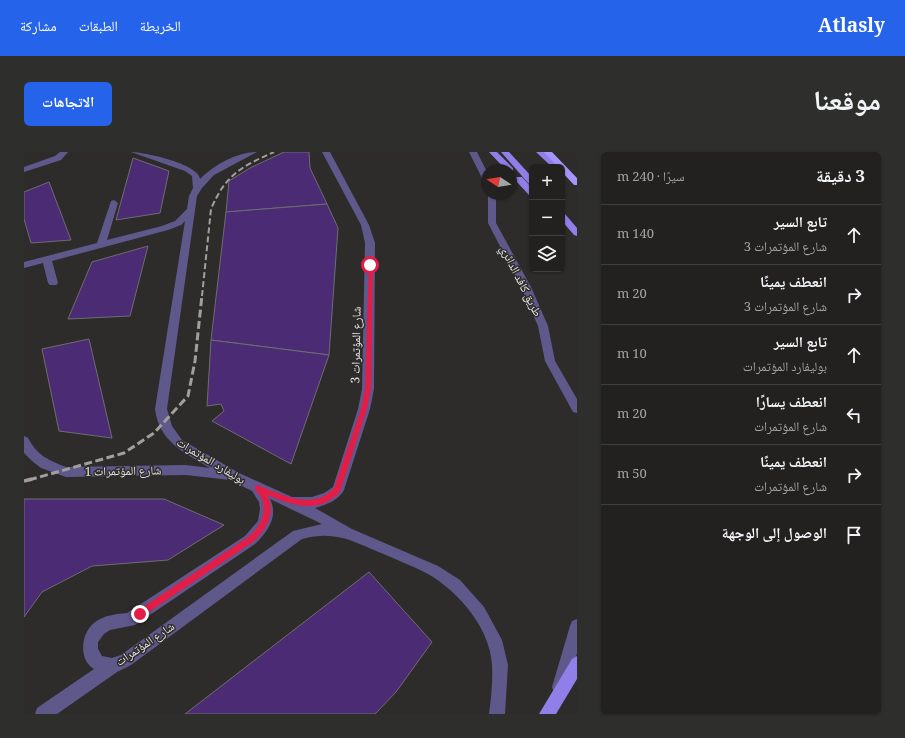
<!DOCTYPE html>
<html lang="ar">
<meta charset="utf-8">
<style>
body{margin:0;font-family:Georgia,"Noto Naskh Arabic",serif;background:#2e2e2d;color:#f1f3f6;direction:rtl}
.controls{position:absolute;right:12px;top:12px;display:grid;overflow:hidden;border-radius:6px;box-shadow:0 1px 3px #0004}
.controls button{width:36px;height:36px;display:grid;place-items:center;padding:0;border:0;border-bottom:1px solid #3f3e3e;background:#222120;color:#f1f3f6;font:20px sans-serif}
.compass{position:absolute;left:457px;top:12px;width:36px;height:36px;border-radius:50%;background:#222120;box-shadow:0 1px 3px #0004;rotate:282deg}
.stop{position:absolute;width:12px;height:12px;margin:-9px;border:3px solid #e11d48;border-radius:50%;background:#fff}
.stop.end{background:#e11d48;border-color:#fff;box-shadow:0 1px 4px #0008}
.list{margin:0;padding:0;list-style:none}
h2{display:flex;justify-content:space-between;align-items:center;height:52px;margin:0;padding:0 16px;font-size:17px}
h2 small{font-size:13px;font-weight:400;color:#a2a3a5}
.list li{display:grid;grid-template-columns:26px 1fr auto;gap:12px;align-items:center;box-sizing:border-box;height:60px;padding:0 16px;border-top:1px solid #3f3e3e}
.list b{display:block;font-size:15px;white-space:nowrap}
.list p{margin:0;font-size:13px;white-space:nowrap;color:#a2a3a5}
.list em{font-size:13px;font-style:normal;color:#a2a3a5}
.icon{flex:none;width:22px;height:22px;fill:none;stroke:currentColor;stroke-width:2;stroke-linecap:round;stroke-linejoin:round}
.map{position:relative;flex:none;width:553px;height:562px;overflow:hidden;direction:ltr;border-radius:6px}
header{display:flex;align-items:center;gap:24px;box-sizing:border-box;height:56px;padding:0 20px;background:#2563eb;color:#fff}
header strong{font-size:19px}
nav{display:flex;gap:22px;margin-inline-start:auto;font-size:14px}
.intro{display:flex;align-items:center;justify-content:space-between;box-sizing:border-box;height:96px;padding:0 24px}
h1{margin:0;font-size:28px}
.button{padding:10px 18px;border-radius:6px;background:#2563eb;color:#fff;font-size:14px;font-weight:700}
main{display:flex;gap:24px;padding:0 24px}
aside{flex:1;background:#222120;border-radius:6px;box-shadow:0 1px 3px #0004}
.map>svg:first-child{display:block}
.building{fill:#4a2b74;stroke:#6e6d70}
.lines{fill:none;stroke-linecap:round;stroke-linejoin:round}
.minor{fill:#5f588b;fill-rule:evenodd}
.major{fill:#917fe9;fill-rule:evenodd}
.highway{fill:#a595fa;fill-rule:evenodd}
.rail-far2{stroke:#a19f9e;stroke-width:2;stroke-dasharray:6 3;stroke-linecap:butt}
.rail-far1{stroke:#a19f9e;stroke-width:3;stroke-dasharray:8 3.5;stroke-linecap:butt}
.rail{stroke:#a19f9e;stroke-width:3.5;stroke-dasharray:10 5;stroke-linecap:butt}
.route{fill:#e11d48}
.labels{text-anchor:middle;stroke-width:3;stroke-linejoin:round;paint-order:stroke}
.street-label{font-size:12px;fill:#e6e4e3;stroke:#2e2c2b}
</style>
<header>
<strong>Atlasly</strong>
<nav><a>الخريطة</a><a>الطبقات</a><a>مشاركة</a></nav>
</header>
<div class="intro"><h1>موقعنا</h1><a class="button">الاتجاهات</a></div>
<main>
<aside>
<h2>3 دقيقة<small>سيرًا · 240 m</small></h2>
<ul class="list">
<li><svg class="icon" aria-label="ahead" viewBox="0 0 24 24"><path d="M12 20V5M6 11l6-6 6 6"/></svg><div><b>تابع السير</b><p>شارع المؤتمرات 3</p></div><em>140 m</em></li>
<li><svg class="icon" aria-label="right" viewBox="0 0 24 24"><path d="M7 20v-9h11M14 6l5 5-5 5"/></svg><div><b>انعطف يمينًا</b><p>شارع المؤتمرات 3</p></div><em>20 m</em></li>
<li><svg class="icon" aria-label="ahead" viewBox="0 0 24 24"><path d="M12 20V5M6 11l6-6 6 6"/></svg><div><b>تابع السير</b><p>بوليفارد المؤتمرات</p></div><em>10 m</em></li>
<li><svg class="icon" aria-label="left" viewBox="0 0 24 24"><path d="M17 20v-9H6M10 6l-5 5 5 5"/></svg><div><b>انعطف يسارًا</b><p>شارع المؤتمرات</p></div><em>20 m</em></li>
<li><svg class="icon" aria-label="right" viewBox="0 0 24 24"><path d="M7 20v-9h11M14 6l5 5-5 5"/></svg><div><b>انعطف يمينًا</b><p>شارع المؤتمرات</p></div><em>50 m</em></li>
<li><svg class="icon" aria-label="arrive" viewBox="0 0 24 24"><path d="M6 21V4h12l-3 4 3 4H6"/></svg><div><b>الوصول إلى الوجهة</b></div></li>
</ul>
</aside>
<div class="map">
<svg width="553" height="562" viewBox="0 0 553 562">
<rect width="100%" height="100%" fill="#2e2c2b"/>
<g class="building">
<path d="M 260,0 L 285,0 L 286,16 L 303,52 L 202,60 L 205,29 L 226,16 Z"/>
<path d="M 109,6 L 145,19 L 136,61 L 92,68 Z"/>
<path d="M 25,30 L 47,88 L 7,91 L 0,67 L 0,40 Z"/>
<path d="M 303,52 L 314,76 L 305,203 L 187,188 L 202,60 Z"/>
<path d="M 124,94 L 106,164 L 44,167 L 68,110 Z"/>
<path d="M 65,187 L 88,286 L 35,279 L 18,197 Z"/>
<path d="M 187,188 L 305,203 L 267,312 L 188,269 L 200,259 L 197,252 L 183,254 Z"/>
<path d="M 0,347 L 140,347 L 200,373 L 144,408 L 68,414 L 18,440 L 0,465 Z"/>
<path d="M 345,420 L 408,490 L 372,540 L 351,562 L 161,562 Z"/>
</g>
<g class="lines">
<g class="minor">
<path d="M 36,0 L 44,0 L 37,8 L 0,20 L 0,15 L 31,4 Z"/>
<path d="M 107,0 C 120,0 175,12 176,27 C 190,13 213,0 233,0 L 190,23 L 178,36 L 173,44 L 143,257 L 148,274 L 158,288 L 215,321 L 268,345 L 288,345 L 300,341 L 309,335 L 334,257 L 338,237 L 341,91 L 337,73 L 298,0 L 306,0 L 345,73 L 351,91 L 350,237 L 346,257 L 320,338 C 315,348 302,353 291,356 L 328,377 L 414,414 L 436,428 L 460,455 L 478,488 L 484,513 L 481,562 L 465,562 C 467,546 469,529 468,513 C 466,476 435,440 404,422 C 389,414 373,408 357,401 C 328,389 311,378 278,387 L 107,513 L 93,520 L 33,562 L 11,562 L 13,556 L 70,517 C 54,508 57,481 70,471 C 80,463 92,462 103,461 L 221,384 L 234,369 L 236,357 L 235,350 L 228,339 L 206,328 L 162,323 L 42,325 L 17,316 L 8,309 L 0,301 L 0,284 L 4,286 C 14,304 24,308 42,315 L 162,313 L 186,316 C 161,301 135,290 131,257 L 161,69 L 157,73 L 144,78 L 28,109 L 34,131 L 32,133 L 26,133 L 24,131 L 19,111 L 0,116 L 0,110 L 73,91 L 87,49 L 90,48 L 94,51 L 83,88 L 138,74 L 151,69 L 163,57 L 165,44 L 169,36 L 168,24 L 161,19 ZM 246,347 L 298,372 L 269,379 L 97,503 L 88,506 L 78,504 L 74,497 L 74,490 L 80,482 L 86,478 L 111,473 L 231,392 C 243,380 255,365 246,347 Z"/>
<path d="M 445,0 L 453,0 L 463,20 L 463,30 L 459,28 Z"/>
<path d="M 464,42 L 472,42 L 472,71 L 507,135 L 524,174 L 531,209 L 553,247 L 553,261 L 549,260 L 521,209 L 514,174 L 497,135 L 464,71 Z"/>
<path d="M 553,467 L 553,501 L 542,541 L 536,543 L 530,541 L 528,535 L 546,474 L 548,469 Z"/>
</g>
<g class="major">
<path d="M 465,0 L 473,0 L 489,16 L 489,20 L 487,20 L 487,18 L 482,18 Z"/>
<path d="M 477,0 L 485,0 L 508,25 L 508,32 L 505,32 Z"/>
<path d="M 512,0 L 521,0 L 537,15 L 528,15 Z"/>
<path d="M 492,25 L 498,25 L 508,36 L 508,44 L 505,43 L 492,29 Z"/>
<path d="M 538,61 L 541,62 L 553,76 L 553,84 L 550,83 L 538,69 Z"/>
<path d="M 553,504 L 553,527 L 532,562 L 515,562 L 548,507 Z"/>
</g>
<path class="highway" d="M 520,0 L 528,0 L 553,26 L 553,33 L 550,33 L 538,20 L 538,15 L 534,15 Z"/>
<path class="rail-far2" d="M 178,144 L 187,57 C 202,22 217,15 250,0"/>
<path class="rail-far1" d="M 5,328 L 100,301 L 130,281 L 164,244 L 171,209 L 178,143"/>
<path class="rail" d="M 0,329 L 8,327"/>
</g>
<path class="route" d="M 345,112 L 349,113 L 347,237 L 343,257 L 316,340 C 295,363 267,353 243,343 C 253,360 242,379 229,390 L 119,464 L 113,464 L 113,459 L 224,385 C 236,375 243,363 238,347 C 236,342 230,339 231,334 L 233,333 C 258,342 288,360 310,336 L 337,257 L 341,237 Z"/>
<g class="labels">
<g class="street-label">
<text transform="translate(497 129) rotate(63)" y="4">طريق كافد الدائري</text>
<text transform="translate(332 193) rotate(-89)" y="4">شارع المؤتمرات 3</text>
<text transform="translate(187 309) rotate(31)" y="4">بوليفارد المؤتمرات</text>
<text transform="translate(99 319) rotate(-1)" y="4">شارع المؤتمرات 1</text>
<text transform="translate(121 492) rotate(-34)" y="4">شارع المؤتمرات</text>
</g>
</g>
</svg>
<div class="controls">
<button>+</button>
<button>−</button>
<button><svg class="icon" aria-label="layers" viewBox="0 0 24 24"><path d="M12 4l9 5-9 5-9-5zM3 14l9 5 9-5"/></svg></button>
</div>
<svg class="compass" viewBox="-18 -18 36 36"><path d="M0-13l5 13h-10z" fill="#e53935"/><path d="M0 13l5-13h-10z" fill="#a2a3a5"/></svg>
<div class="stop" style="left:346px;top:113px"></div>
<div class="stop end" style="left:116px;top:462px"></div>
</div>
</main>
